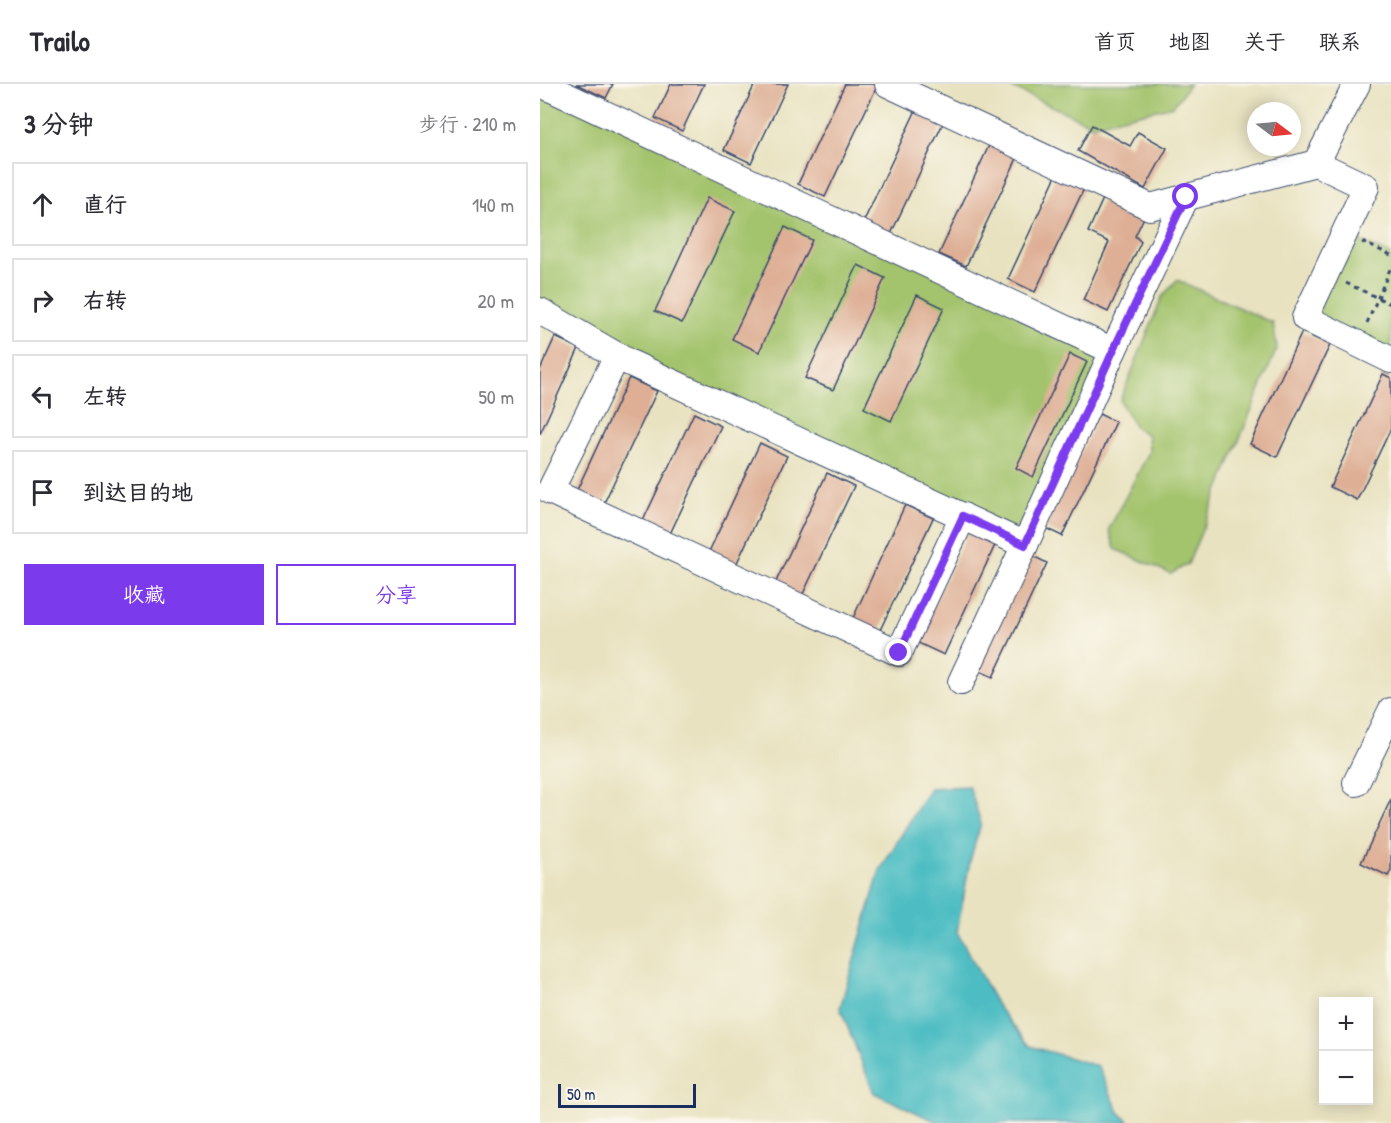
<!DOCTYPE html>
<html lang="zh">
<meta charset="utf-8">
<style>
body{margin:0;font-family:"Patrick Hand","LXGW WenKai TC",sans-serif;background:#f7f7f7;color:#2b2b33}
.controls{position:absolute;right:18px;bottom:18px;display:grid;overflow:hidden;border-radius:0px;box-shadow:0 3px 15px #0003}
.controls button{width:54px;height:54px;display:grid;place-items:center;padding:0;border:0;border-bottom:2px solid #e1e1e2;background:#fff;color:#2b2b33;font:30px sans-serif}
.compass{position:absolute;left:707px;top:18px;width:54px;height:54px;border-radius:50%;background:#fff;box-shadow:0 3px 15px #0003;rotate:106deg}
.scale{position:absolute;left:18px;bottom:15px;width:138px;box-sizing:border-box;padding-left:6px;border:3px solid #1b2f5e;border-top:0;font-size:16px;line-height:21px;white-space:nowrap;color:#1b2f5e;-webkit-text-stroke:4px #fbf7ec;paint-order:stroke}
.stop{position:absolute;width:18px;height:18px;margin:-14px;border:4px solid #7c3aed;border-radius:50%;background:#fff}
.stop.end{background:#7c3aed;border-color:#fff;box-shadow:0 2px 6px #0008}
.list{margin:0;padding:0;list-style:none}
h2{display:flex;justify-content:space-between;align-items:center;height:78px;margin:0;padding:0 24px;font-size:26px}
h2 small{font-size:20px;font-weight:400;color:#7c7c81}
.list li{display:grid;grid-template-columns:39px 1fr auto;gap:18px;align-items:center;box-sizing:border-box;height:84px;margin:0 12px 12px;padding:0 12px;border:2px solid #e1e1e2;border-radius:0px}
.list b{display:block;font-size:22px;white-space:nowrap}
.list em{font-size:20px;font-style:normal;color:#7c7c81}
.actions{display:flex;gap:12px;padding:18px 24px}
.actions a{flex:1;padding:14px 0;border:2px solid #7c3aed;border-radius:0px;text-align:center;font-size:21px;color:#7c3aed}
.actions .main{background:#7c3aed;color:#fff}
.icon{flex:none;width:33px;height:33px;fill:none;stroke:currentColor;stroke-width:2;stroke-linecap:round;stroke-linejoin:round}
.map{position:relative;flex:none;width:851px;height:1039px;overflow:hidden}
header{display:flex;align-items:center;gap:36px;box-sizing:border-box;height:84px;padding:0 30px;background:#fff;border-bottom:2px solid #e1e1e2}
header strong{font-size:28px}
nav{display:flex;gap:33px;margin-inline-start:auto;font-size:21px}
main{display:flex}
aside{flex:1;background:#fff}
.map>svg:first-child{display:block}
.green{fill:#a3c36c;stroke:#5f7965;stroke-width:1.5}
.water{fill:#4ebdc3;stroke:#347690;stroke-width:1.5}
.building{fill:#deaf95}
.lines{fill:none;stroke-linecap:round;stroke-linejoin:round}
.minor-casing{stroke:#3a4a6d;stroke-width:28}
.path{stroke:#3a4a6d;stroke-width:3;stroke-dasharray:4.5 4.5;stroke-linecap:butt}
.minor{stroke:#fff;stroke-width:26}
.route{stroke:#7c3aed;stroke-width:8}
</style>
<header>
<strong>Trailo</strong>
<nav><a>首页</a><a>地图</a><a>关于</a><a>联系</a></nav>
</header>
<main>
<aside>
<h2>3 分钟<small>步行 · 210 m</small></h2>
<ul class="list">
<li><svg class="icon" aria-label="ahead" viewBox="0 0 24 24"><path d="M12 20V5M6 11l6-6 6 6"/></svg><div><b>直行</b></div><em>140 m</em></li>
<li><svg class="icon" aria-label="right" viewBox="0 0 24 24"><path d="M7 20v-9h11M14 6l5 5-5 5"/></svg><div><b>右转</b></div><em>20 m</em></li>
<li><svg class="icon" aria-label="left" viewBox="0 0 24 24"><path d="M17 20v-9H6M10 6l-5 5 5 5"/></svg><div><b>左转</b></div><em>50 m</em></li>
<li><svg class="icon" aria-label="arrive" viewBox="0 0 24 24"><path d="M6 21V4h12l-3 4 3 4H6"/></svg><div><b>到达目的地</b></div></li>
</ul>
<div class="actions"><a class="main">收藏</a><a>分享</a></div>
</aside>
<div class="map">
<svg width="851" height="1039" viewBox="0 0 851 1039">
<rect width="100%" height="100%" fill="#fbf7ec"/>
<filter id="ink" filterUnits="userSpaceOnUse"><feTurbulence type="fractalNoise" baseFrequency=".0167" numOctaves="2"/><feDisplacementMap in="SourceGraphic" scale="12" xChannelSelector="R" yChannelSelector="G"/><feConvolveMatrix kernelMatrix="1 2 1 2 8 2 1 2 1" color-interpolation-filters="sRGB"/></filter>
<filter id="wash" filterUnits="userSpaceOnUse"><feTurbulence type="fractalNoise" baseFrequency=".008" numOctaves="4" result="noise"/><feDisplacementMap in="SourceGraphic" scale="24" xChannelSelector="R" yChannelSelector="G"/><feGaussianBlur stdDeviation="1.35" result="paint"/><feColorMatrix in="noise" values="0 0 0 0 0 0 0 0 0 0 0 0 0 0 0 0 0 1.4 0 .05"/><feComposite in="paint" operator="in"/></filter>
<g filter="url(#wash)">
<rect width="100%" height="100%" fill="#e8e2c0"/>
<g class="green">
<path d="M 0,0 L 573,267 L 485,461 L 0,227 Z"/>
<path d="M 464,0 L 650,0 L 633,22 L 552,41 Z"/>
<path d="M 804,149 L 851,171 L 851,276 L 765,234 Z"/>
<path d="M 637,196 L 733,239 L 737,264 L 648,480 L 631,490 L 575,465 L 569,445 L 609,368 L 608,351 L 595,343 L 580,317 L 622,213 Z"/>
</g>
<path class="water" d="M 429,702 L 441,739 L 430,777 L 417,848 L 458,923 L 490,962 L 558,982 L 579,1028 L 590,1039 L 399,1039 L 334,1009 L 300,924 L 340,786 L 390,704 Z"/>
<g id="blocks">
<g class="building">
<path d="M 36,0 L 73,0 L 66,14 Z"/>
<path d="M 131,0 L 164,0 L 142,47 L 115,34 Z"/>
<path d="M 215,0 L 248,0 L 211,79 L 184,66 Z"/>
<path d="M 305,0 L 338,0 L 285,113 L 258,100 Z"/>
<path d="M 376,26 L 403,39 L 350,152 L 323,139 Z"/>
<path d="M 552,41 L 590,62 L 598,48 L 627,64 L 605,105 L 538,67 Z"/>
<path d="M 451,57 L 479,70 L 426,182 L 399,170 Z"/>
<path d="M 520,83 L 548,96 L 495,208 L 468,195 Z"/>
<path d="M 567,106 L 608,125 L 595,152 L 601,158 L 568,228 L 543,216 L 569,158 L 548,148 Z"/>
<path d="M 167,114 L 195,127 L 142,239 L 115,227 Z"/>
<path d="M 245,143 L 272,156 L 219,268 L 192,255 Z"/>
<path d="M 318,181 L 345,194 L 293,306 L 265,294 Z"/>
<path d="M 377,211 L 404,224 L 351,337 L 324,324 Z"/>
<path d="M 762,248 L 790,261 L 737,373 L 710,360 Z"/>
<path d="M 15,253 L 39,264 L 0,350 L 0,286 Z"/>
<path d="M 530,270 L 547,278 L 493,393 L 476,384 Z"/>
<path d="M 843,290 L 851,294 L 851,344 L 817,416 L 790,403 Z"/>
<path d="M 89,294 L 117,307 L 64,419 L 37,406 Z"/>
<path d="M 154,329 L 181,342 L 128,454 L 101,441 Z"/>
<path d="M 559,330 L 576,338 L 522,452 L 505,444 Z"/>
<path d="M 220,359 L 247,372 L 194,485 L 167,472 Z"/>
<path d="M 287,389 L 314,402 L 261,514 L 234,502 Z"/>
<path d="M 365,421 L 393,434 L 340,546 L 313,534 Z"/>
<path d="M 429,446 L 456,459 L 404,571 L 376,558 Z"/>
<path d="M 489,470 L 507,479 L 453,593 L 435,585 Z"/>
<path d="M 851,715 L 851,786 L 848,792 L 821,779 Z"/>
</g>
</g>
</g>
<g filter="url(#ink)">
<use href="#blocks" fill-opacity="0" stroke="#3a4a6d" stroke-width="1.5"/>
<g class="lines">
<g class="minor-casing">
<g id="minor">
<path d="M 1,0 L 573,267 L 646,113"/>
<path d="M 348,0 L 610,123 L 776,79 L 817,0"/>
<path d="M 776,79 L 826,103 L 765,234 L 851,276"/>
<path d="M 0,227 L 88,278 L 485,461 L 421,598"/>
<path d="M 77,272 L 10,407 L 359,569 L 423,432"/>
<path d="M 485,461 L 573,267"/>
<path d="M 816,699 L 851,627"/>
</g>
</g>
<g class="path">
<path d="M 822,158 L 851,171"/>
<path d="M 806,199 L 851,220"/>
<path d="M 827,239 L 851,183"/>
</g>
<use href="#minor" class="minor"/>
</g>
</g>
<g class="lines" filter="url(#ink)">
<path class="route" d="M 359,569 L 423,432 L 485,461 L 573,267 L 646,113"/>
</g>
</svg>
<div class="controls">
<button>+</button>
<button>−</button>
</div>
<svg class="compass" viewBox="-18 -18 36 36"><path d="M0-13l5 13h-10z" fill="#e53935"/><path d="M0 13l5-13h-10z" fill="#7c7c81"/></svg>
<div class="scale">50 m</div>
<div class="stop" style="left:646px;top:113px"></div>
<div class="stop end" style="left:359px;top:569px"></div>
</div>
</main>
